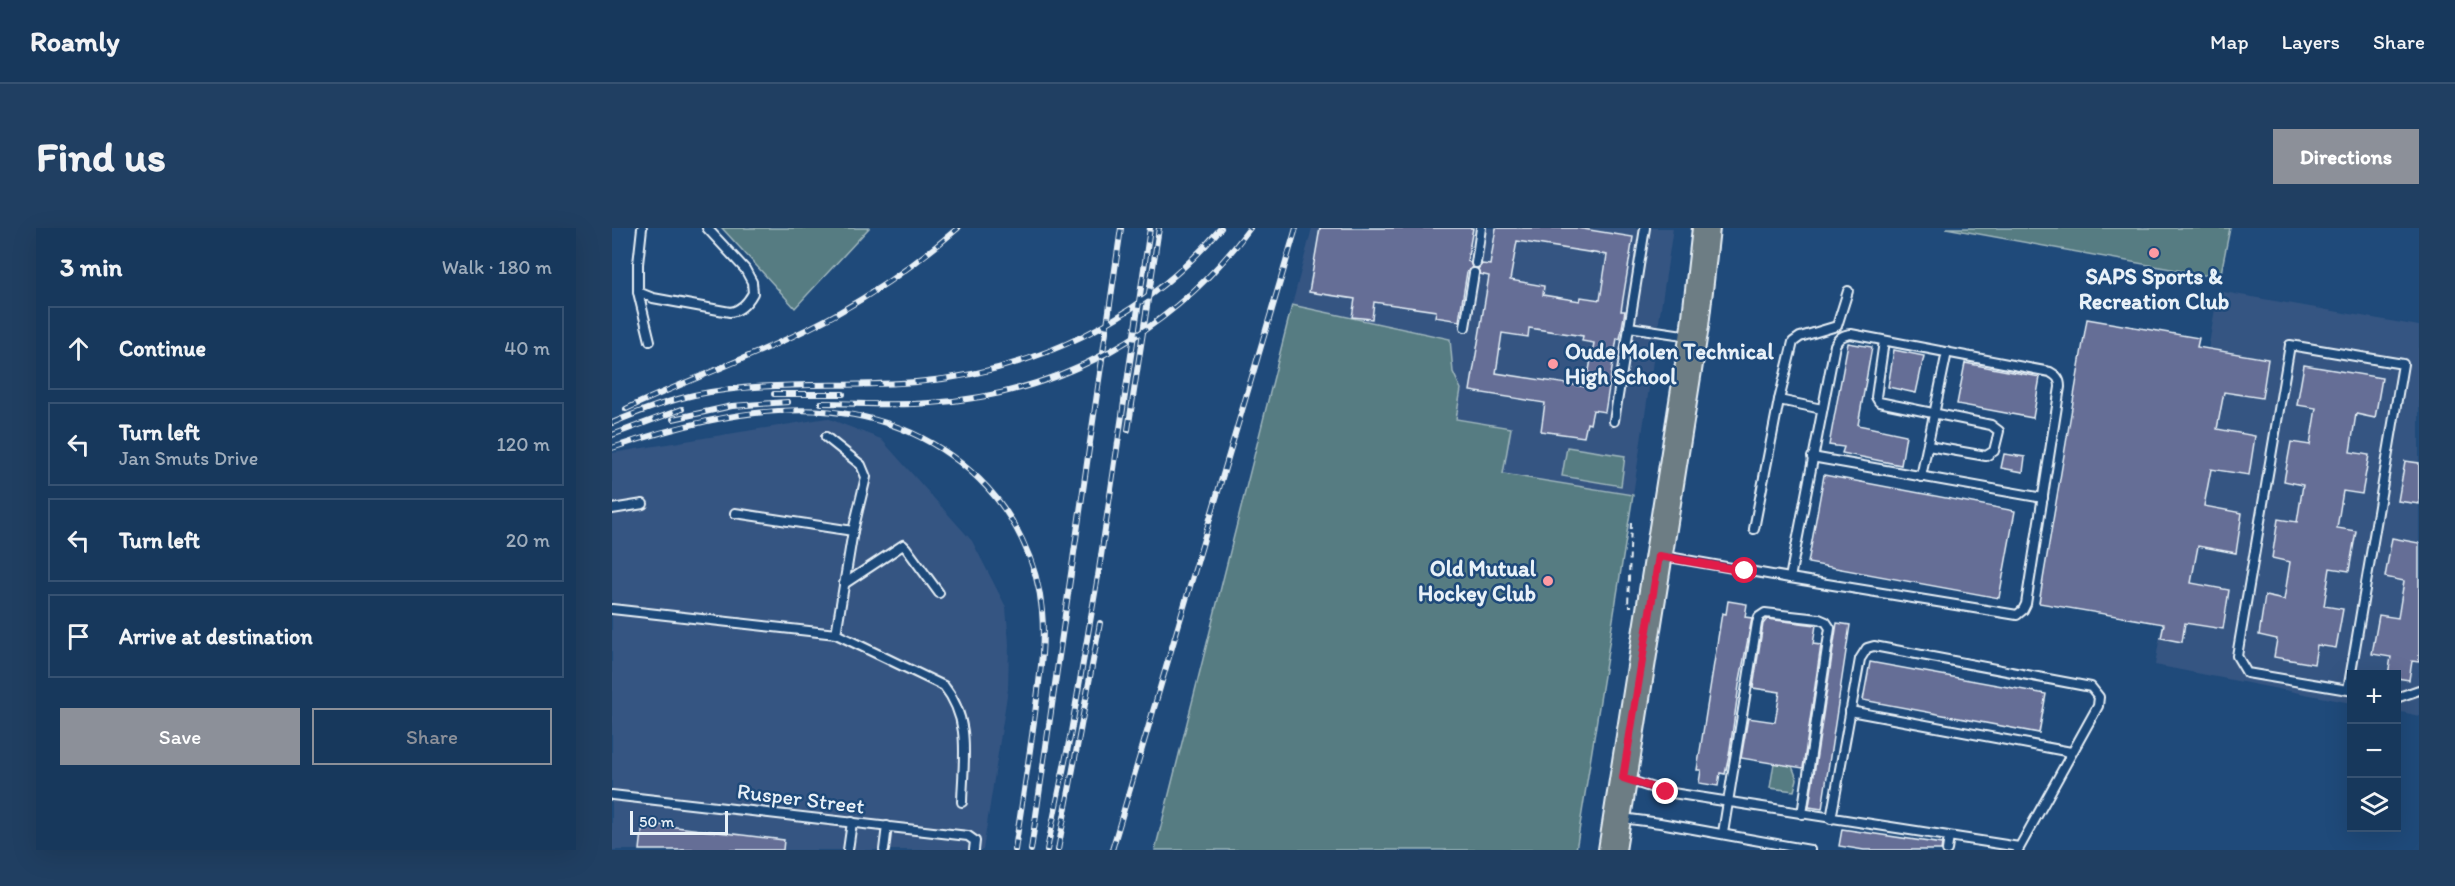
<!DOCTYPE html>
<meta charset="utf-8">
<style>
body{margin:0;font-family:Itim,sans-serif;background:#203f62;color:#f1f3f6}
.controls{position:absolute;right:18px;bottom:18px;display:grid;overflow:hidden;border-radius:0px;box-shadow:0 6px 24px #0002}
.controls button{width:54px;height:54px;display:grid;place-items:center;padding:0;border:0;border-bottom:2px solid #365272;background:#17385c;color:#f1f3f6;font:30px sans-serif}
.scale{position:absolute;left:18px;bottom:15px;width:98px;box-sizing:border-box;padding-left:6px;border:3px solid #e8f1f8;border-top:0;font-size:16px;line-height:21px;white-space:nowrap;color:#e8f1f8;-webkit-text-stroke:4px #1f4a7a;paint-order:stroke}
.stop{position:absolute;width:18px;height:18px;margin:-14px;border:4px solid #e11d48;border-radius:50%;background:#fff}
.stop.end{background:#e11d48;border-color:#fff;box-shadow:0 2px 6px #0008}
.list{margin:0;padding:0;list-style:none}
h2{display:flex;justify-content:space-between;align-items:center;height:78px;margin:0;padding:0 24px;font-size:26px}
h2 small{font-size:20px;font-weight:400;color:#9eacbb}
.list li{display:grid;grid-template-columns:39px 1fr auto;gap:18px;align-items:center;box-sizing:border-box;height:84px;margin:0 12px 12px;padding:0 12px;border:2px solid #365272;border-radius:0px}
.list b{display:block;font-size:22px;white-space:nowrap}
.list p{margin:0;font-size:20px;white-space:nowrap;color:#9eacbb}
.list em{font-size:20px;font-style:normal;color:#9eacbb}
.actions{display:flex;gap:12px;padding:18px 24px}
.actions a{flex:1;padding:14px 0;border:2px solid #8c9099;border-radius:0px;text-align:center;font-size:21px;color:#8c9099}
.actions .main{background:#8c9099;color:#fff}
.icon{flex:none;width:33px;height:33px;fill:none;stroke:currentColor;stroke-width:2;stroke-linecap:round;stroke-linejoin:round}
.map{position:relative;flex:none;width:1807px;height:622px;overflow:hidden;border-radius:0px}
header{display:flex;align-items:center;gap:36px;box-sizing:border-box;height:84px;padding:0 30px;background:#17385c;border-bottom:2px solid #365272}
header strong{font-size:28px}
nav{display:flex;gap:33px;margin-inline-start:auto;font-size:21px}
.intro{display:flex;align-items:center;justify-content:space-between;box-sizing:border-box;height:144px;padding:0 36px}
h1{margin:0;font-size:42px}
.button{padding:15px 27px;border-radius:0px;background:#8c9099;color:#fff;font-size:21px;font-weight:700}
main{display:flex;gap:36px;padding:0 36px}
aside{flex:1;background:#17385c;border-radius:0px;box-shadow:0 6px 24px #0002}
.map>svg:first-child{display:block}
.built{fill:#345582}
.green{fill:#567c82;stroke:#9fb6bd;stroke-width:1.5}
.building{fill:#656e96;stroke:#e8f1f8;stroke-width:1.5;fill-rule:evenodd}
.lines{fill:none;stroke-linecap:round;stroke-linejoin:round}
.service-casing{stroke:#e8f1f8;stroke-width:12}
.primary-casing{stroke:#e8f1f8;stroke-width:30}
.path{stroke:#e8f1f8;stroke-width:2;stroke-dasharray:6 4.5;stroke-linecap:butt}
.service{stroke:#1f4a7a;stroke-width:8}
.primary{stroke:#6d7d84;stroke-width:26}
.rail-casing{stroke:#e8f1f8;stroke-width:6}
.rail{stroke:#1f4a7a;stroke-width:4;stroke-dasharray:11;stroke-linecap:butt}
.route{stroke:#e11d48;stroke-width:8}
.poi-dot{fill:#ff9aa2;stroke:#1f4a7a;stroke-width:2}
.labels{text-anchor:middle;stroke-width:5;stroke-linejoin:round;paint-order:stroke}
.poi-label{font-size:22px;font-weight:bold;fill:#e8f1f8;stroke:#1f4a7a}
.street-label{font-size:22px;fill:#e8f1f8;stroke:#1f4a7a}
</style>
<header>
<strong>Roamly</strong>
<nav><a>Map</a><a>Layers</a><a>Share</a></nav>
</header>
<div class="intro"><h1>Find us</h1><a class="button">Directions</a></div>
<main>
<aside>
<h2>3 min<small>Walk · 180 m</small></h2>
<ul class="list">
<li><svg class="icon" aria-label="ahead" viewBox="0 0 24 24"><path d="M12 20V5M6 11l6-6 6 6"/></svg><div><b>Continue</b></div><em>40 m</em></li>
<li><svg class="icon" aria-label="left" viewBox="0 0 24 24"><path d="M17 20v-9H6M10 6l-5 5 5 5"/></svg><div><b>Turn left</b><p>Jan Smuts Drive</p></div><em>120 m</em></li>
<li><svg class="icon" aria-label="left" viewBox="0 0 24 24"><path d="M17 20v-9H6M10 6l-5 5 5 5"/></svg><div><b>Turn left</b></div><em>20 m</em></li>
<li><svg class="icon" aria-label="arrive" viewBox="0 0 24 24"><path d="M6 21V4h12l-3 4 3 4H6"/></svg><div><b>Arrive at destination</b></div></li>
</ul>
<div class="actions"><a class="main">Save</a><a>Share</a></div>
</aside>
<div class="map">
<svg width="1807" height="622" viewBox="0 0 1807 622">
<rect width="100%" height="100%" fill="#1f4a7a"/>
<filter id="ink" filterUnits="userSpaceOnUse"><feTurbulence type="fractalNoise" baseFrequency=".0167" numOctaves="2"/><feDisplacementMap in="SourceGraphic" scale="12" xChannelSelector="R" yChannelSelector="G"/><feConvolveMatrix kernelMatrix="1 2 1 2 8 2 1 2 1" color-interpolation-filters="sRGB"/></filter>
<g filter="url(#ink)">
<g class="built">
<path d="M 700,0 L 1061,0 L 1021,267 L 891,246 L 844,191 L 849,161 L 841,144 L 680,77 Z"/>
<path d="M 1606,63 L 1807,98 L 1807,488 L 1785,483 L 1784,446 L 1740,446 L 1739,475 L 1543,437 Z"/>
<path d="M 215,190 L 269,211 L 360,313 L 394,379 L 397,416 L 396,461 L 371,622 L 0,622 L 0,225 Z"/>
</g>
<g class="green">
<path d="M 110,0 L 257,0 L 183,80 Z"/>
<path d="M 1334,0 L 1618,0 L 1608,50 Z"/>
<path d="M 680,77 L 838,111 L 841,144 L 849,161 L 844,191 L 899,200 L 891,246 L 1021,267 L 964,622 L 543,622 Z"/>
<path d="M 955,219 L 1013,228 L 1009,258 L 950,248 Z"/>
<path d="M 1162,535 L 1180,538 L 1185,551 L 1182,563 L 1158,560 Z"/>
</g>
<g class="building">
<path d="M 708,0 L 861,0 L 855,33 L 858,34 L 860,39 L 855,44 L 847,93 L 823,89 L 824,83 L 762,74 L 760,91 L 740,89 L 743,71 L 697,64 Z"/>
<path d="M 884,0 L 965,0 L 1021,9 L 1009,83 L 1013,83 L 1008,111 L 1005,110 L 993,184 L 981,182 L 978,196 L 975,195 L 972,209 L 929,203 L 933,175 L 858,163 L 877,48 L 868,46 L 866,41 L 870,36 L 878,37 ZM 905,13 L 995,27 L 988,72 L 969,69 L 968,73 L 931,67 L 932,58 L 898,52 ZM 917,100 L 971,108 L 970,113 L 982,115 L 974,159 L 884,145 L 890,105 L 916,109 Z"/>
<path d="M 1475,91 L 1587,110 L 1585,119 L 1656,131 L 1650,170 L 1612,164 L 1605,201 L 1643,208 L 1637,247 L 1599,241 L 1592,278 L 1630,285 L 1624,325 L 1586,318 L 1579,355 L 1617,362 L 1611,401 L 1573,395 L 1570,414 L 1549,410 L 1552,396 L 1427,375 Z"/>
<path d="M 1236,115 L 1260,119 L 1246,197 L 1294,207 L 1289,237 L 1230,225 L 1232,219 L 1217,217 Z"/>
<path d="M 1282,122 L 1312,128 L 1304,165 L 1276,159 Z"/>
<path d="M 1353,135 L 1428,149 L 1421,190 L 1345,176 Z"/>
<path d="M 1692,137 L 1770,150 L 1763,190 L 1744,186 L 1738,224 L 1757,227 L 1750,266 L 1731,263 L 1725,300 L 1744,303 L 1737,343 L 1718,340 L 1712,378 L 1731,381 L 1724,420 L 1705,417 L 1702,436 L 1662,429 L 1665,411 L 1647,407 L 1653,368 L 1672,372 L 1678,334 L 1660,330 L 1666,291 L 1685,294 L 1691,257 L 1672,253 L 1679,214 L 1698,217 L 1704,180 L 1685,177 Z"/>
<path d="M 1392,226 L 1413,229 L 1411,244 L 1389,240 Z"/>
<path d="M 1793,233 L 1807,235 L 1807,276 L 1786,273 Z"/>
<path d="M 1212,247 L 1403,283 L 1387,370 L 1196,335 Z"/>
<path d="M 1780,310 L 1807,315 L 1807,434 L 1800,433 L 1797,452 L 1785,450 L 1785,447 L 1776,447 L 1779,429 L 1760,426 L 1767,387 L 1786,390 L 1792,353 L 1773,349 Z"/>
<path d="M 1116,373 L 1135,376 L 1133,389 L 1140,390 L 1127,457 L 1117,528 L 1113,546 L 1108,545 L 1106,558 L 1087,555 L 1089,542 L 1085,542 L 1110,385 L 1114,386 Z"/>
<path d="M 1155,391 L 1204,397 L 1201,416 L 1209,417 L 1191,540 L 1129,530 L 1136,490 L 1163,494 L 1168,464 L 1141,460 L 1151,396 Z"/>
<path d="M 1225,395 L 1238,397 L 1210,581 L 1197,579 Z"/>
<path d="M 1258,434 L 1434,466 L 1427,505 L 1251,472 Z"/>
<path d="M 31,595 L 172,612 L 171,622 L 28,622 Z"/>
<path d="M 1230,601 L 1330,616 L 1329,622 L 1252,622 L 1227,618 Z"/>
</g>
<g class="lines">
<g class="service-casing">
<g id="service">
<path d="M 30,0 L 26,36 L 26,64 L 38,113"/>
<path d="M 864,35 L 869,0"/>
<path d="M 26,64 L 41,70 L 118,84 C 128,83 136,74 141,65 L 140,54 L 133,41 L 95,0"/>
<path d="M 853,99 L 862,45"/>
<path d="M 1017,99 L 1078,108"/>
<path d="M 1239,106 L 1438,144 C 1445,148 1448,151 1448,159 L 1414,376 L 1411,382 L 1405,387 L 1178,350 L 1223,117 C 1227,109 1231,107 1239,106 Z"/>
<path d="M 1272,113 L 1264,169 L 1267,174 L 1379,197 L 1387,203 L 1382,223 L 1374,228 L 1316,218"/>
<path d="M 1167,172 L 1181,114 L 1188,109 L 1225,98 L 1236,63"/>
<path d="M 1002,193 L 1033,0"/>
<path d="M 1200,229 L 1431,270"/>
<path d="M 1309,249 L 1335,124"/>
<path d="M 0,281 L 31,276"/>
<path d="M 123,285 L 241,303"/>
<path d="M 1142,301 L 1167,172 L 1210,181"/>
<path d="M 1051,328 L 1178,350"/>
<path d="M 232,356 L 291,317 L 294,320 L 327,365"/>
<path d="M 0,381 L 224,406 L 241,303 L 254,249 L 249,237 L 214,209"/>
<path d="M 224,406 L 332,458 C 360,493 351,532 350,574"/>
<path d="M 1736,462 L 1791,136 L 1678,117 L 1625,428 L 1635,445 L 1736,462 L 1740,463"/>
<path d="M 1784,470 L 1807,462"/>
<path d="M 1238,483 L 1459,524"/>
<path d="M 1016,552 L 1054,564 L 1407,619"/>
<path d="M 0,567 L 356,608 L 363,613 L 362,622"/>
<path d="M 1010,590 L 1048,595 L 1198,622"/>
<path d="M 1219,591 L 1248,431 L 1255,420 L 1262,418 L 1479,459 L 1487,469 L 1486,478 L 1406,622"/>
<path d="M 1111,605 L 1145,395 L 1147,389 L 1153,385 L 1207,391 L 1214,394 L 1218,400 L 1190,586"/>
<path d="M 236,622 L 240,594"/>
<path d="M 272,622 L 275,598"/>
<path d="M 1335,622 L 1337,609"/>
</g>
</g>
<g class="primary-casing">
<path id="primary" d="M 1000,622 L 1083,98 L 1094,0"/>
</g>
<path class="path" d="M 1019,295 L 1016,378 L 1020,378"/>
<use href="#service" class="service"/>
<use href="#primary" class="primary"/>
<g class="rail-casing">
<g id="rail">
<path d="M 162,166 L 231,166"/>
<path d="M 209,175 C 245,175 282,178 318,175 C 447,167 561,104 638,0"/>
<path d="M 14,181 C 84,148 158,123 226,85 C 269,61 309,32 346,0"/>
<path d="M 61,191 L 120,178 L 176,174"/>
<path d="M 0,195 C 26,184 54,173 82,167 C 156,152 230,160 304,154 C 422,144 533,91 609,0"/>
<path d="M 516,202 L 547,0"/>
<path d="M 0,207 L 70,181"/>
<path d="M 0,220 C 124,178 263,151 367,251 C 402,285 426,335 430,383 C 433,415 428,447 424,478 C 418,526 410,574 403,622"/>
<path d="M 419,622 L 509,0"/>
<path d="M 435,622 L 459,504 L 486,348 L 538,0"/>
<path d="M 446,622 L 488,395"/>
<path d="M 500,622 L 684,0"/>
</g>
</g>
<use href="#rail" class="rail"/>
</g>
</g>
<g class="lines" filter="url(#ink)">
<path class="route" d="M 1054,564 L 1011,550 L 1047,328 L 1133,343"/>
</g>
<g class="poi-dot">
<circle cx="1542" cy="25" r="6"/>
<circle cx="941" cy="136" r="6"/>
<circle cx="936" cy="353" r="6"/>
</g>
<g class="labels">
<g class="poi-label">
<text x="1542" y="56">SAPS Sports &amp;<tspan x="1542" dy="25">Recreation Club</tspan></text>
<text x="953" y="131" text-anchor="start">Oude Molen Technical<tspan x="953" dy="25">High School</tspan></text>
<text x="924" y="348" text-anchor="end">Old Mutual<tspan x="924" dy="25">Hockey Club</tspan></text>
</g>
<g class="street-label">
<text transform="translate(189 570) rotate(7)" y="8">Rusper Street</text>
</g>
</g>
</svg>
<div class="controls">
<button>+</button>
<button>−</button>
<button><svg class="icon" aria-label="layers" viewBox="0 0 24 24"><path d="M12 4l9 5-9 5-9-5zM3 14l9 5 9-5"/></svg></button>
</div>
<div class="scale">50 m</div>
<div class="stop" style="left:1133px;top:343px"></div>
<div class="stop end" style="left:1054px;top:564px"></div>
</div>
</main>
